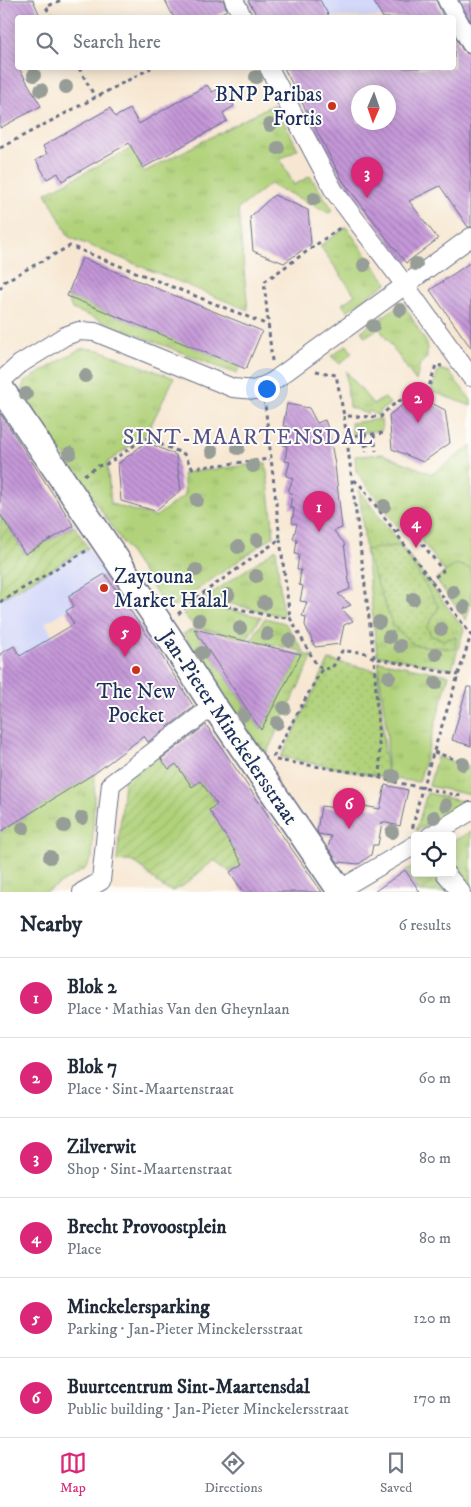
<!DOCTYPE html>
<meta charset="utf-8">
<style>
body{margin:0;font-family:"IM FELL DW Pica",serif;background:#f6f6f7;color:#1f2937}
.controls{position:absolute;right:15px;bottom:15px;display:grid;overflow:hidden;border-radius:5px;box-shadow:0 2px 12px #0003}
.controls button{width:45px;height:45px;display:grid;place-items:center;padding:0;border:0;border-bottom:1px solid #e0e1e3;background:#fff;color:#1f2937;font:25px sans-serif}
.compass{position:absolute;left:351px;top:85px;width:45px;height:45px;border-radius:50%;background:#fff;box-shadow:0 2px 12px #0003;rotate:182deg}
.you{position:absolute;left:266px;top:388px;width:18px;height:18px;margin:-12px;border:4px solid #fff;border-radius:50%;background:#1a73e8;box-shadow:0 0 0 8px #1a73e833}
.badge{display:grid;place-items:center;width:32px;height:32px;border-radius:50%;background:#db2777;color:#fff;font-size:16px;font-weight:700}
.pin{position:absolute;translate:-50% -41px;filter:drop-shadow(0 1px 2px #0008)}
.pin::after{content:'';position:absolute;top:26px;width:18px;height:15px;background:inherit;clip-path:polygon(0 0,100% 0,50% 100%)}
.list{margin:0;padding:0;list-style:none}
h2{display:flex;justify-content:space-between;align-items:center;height:65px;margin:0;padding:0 20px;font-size:21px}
h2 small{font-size:16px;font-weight:400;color:#747a83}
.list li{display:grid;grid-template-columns:32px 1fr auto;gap:15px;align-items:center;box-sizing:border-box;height:80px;padding:0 20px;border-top:1px solid #e0e1e3}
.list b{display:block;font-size:19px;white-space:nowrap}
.list p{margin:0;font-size:16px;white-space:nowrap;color:#747a83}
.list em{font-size:16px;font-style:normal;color:#747a83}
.icon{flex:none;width:28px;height:28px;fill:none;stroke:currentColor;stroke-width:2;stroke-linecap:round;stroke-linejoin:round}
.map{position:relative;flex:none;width:471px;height:892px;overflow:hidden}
.search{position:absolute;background:#fff;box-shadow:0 2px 12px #0003;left:15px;right:15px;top:15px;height:55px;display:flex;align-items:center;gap:12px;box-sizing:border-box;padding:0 18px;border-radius:5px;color:#747a83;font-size:19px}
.sheet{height:545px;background:#fff}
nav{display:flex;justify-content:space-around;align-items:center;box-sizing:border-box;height:70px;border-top:1px solid #e0e1e3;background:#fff;font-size:14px;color:#747a83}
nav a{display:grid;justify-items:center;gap:2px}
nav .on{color:#db2777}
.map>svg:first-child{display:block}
.built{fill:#d3d8f9}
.grass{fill:url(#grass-tufts);stroke:#66806c}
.park{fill:url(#park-dots);stroke:#66806c}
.garden{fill:url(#garden-furrows);stroke:#66806c}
.pitch{fill:#b1d27a;stroke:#66806c}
.building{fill:url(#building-back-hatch);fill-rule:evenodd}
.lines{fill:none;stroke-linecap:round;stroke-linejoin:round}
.street-casing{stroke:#686f87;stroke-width:20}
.secondary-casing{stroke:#686f87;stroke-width:28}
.path{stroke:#686f87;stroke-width:3;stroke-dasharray:4 4;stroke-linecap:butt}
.street{stroke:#fff;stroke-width:18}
.secondary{stroke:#fff;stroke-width:25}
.tree{fill:#979d97}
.poi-dot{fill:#c8321e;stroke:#fdfcf7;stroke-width:2}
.labels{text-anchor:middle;stroke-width:4;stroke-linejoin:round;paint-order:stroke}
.poi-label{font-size:21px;fill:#1b2f5e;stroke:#fdfcf7;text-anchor:end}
.street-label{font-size:21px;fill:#1b2f5e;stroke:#fdfcf7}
.neighbourhood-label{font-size:22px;letter-spacing:1px;fill:#565389;stroke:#fdfcf7}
</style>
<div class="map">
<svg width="471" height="892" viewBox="0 0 471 892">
<defs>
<pattern id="grass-tufts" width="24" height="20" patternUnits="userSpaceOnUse" patternTransform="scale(1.25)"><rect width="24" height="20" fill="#b1d27a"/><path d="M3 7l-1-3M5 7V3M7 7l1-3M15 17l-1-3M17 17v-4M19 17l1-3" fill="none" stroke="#98b56c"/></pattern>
<pattern id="park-dots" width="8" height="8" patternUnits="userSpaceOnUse" patternTransform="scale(1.25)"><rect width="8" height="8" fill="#b1d27a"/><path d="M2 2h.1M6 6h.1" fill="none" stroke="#98b56c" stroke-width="1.8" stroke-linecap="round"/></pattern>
<pattern id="garden-furrows" width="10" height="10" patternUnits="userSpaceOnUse" patternTransform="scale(1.25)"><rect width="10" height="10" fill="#b1d27a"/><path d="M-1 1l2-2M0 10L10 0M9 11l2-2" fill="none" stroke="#98b56c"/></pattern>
<pattern id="building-back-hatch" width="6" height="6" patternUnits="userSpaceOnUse" patternTransform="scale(1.25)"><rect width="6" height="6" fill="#c597d8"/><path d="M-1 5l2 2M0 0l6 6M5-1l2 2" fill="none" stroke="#9f7cb2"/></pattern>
</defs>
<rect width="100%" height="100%" fill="#fdfcf7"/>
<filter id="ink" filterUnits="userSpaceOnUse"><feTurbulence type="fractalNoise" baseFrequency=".02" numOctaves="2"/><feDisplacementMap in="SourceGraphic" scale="10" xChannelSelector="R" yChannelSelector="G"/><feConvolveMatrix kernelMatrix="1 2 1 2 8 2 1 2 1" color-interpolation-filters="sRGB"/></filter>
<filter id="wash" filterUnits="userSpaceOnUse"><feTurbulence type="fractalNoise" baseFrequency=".0096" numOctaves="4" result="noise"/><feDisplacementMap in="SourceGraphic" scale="20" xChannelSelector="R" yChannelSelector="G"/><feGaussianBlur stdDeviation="1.12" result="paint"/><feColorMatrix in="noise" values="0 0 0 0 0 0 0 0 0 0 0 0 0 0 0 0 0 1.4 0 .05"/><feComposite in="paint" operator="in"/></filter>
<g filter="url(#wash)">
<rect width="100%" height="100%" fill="#f7e7d2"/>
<g class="built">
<path d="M 248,0 L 436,0 L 445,17 L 258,17 Z"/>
<path d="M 88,548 L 105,574 L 68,596 L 74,606 L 45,623 L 69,662 L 165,661 L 191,702 L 95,773 L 0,832 L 0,599 Z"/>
</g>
<g class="grass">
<path d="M 274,104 L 298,149 L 280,159 L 294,185 L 310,176 L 333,210 L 329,213 L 270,184 L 238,209 L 248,310 L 69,237 L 46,193 L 132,148 L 144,172 Z"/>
<path d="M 346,227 L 387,283 L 347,311 L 342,304 L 355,295 L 320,246 Z"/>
<path d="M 67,296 L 240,366 L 236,374 L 72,309 Z"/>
<path d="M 403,303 L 427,344 L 427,358 L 420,364 L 416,381 L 379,328 L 365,337 L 361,331 Z"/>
<path d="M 347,345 L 352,353 L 340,364 L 331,356 Z"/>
<path d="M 84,348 L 99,350 L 174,378 L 147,433 L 107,463 L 111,504 L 155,517 L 185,495 L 183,473 L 266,463 L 274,536 L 168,610 L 22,393 L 24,382 L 78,350 Z"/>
<path d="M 439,369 L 449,372 L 471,400 L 471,406 L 431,391 Z"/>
<path d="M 346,371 L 373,404 L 385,398 L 390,404 L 380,411 L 379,416 L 369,411 L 367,414 L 349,407 Z"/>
<path d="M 381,419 L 382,430 L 352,434 L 351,423 Z"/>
<path d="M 471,446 L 471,604 L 466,620 L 436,579 L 445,572 L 407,521 L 398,527 L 356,471 L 355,456 L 383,454 L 432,474 Z"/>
<path d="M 359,490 L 464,629 L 452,669 L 377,655 Z"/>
<path d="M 276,549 L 283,616 L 205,598 Z"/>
<path d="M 198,603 L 201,603 L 261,617 L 247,639 L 196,628 L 183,614 Z"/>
<path d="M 265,618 L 285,623 L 305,653 L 297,650 L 251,640 Z"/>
<path d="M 194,629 L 261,730 L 301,654 L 313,656 L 265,756 L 183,634 Z"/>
<path d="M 378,661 L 449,675 L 419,782 L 387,778 L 387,735 Z"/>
<path d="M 437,757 L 471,767 L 471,795 L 429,786 Z"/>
<path d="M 95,773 L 92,858 L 85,869 L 46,892 L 0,892 L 0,832 Z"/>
<path d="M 427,793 L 465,802 L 416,831 Z"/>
<path d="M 471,831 L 471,892 L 466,892 L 452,873 L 452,842 Z"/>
</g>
<g class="park">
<path d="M 400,545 L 439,607 L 427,627 L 431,636 L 444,640 L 456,637 L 455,649 L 414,645 L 393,626 L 365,550 Z"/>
<path d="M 329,660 L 378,671 L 387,778 L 281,757 Z"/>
</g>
<g class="garden">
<path d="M 0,514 L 25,554 L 74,526 L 88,548 L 0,599 Z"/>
<path d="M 158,754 L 169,769 L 183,759 L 184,776 L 192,787 L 200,781 L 217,804 L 243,864 L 230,872 L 214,860 L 183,886 L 173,891 C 155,887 151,873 137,864 C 131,860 123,861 117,862 L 124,780 Z"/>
<path d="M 415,866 L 415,873 L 438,873 L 452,892 L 420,892 L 405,870 Z"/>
</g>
<path class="pitch" d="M 456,564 L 471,569 L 471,604 L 466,620 L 436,579 Z"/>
<g id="blocks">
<g class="building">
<path d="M 0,0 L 33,0 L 41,18 L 18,18 L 18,68 L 19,68 L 41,106 L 0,128 Z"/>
<path d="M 165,0 L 223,0 L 227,10 L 212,18 L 174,18 Z"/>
<path d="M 248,0 L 320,0 L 330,18 L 258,18 Z"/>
<path d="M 373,0 L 436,0 L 444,18 L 383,18 Z"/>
<path d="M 459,0 L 471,0 L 471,22 Z"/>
<path d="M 454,34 L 462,49 L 466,53 L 471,55 L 471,227 L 468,227 L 440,186 L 409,201 L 438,239 L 406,263 L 343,181 L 284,68 L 454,68 ZM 358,92 L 388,92 L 388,122 L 358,122 Z"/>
<path d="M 207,85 L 212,92 L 223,87 L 234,106 L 223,113 L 227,121 L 143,168 L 129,143 L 62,181 L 58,173 L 47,179 L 36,160 L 47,154 L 43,146 L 110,108 L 115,117 L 130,109 L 139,124 Z"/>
<path d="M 274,195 L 308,210 L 311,244 L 284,263 L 253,251 L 250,217 Z"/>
<path d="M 82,258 L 262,331 L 246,369 L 67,296 Z"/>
<path d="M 471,262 L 471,348 L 430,290 Z"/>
<path d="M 416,395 L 445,410 L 450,443 L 423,462 L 392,449 L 389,415 Z"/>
<path d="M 287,404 L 309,408 L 317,423 L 325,420 L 329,431 L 335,465 L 342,528 L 334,531 L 344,543 L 350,589 L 338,594 L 351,605 L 342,609 L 353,621 L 344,625 L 340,644 L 315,647 L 305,625 L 306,617 L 302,616 L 307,602 L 300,601 L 303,586 L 299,585 L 301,570 L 297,570 L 299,555 L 295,554 L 297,539 L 293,539 L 297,524 L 292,523 L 294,508 L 290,508 L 292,493 L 288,492 L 293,478 L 286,476 L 290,462 L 285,461 L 287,446 L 283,445 L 287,426 L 283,426 Z"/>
<path d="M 0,413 L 74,526 L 25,554 L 0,514 Z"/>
<path d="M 146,442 L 176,455 L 181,490 L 155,511 L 121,501 L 118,464 Z"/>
<path d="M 105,574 L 163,658 L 194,707 L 148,742 L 144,736 L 95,773 L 0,832 L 0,654 L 14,646 L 20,656 L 74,624 L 66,611 L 74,606 L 68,596 Z"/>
<path d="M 194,629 L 301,654 L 261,730 Z"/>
<path d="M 467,687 L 471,687 L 471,746 L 452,740 Z"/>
<path d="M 206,725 L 267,814 L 322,892 L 243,892 L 230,872 L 243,864 L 209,810 L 217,804 L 200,781 L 192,787 L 176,764 L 169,769 L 161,759 Z"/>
<path d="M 385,785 L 408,790 L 400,826 L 382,822 L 378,845 L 373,845 L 371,855 L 359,864 L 338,862 L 328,848 L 331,836 L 318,834 L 317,831 L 321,806 L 336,808 L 337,801 L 380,809 Z"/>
<path d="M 405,870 L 420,892 L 374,892 Z"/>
</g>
</g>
</g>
<g filter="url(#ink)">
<use href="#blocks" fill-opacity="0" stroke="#686f87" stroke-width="1"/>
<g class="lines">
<g class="street-casing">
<g id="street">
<path d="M 234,0 L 243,18"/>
<path d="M 447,0 L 471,44"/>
<path d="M 269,68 L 334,191 L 405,285 L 471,377"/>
<path d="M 0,382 L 20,364 L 65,336 L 79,331 L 95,332 L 233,388 L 255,390 L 272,382 L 471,237"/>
<path d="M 430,836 L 471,811"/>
<path d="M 445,873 L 461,892"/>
<path d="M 339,890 L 415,845"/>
<path d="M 82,892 L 101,881 L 111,784 L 213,706"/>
</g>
</g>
<g class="secondary-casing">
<path id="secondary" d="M 0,387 L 167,634 L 213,706 L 216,709 L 341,892"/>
</g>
<g class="path">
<path d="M 52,18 L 46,7 L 61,0"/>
<path d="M 79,68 L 95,97"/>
<path d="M 0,148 L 151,68"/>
<path d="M 0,289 L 5,281 L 70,246 L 268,325"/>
<path d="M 272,361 L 264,282 L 341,227"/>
<path d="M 316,371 L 336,375 L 344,416"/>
<path d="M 374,434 L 376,451"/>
<path d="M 364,435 L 366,452"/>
<path d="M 347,436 L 386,433"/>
<path d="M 365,445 L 375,444"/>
<path d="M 84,475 L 98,466 L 107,464 L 145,438 L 184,454 L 192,468 L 270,459"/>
<path d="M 354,480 L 362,487 L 471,635 L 422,788 L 412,830"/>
<path d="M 396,532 L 407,523 L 443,571 L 431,580"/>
<path d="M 280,539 L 290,618"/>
<path d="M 196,598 L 203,601 L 275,617 L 290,618 L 315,662 L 322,669 L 332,668 L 342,651 L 363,652 L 374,658 L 458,675"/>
<path d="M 0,602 L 86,551"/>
<path d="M 178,614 L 196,598 L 280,539 L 265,404 L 263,404"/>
<path d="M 434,752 L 471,765"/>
<path d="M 273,757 L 322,669"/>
<path d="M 276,760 L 371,775 L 390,781 L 461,796"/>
<path d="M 381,778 L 374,658 L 344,416 L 381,417 C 388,406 403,399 415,392 L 427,393 L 436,365 L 442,366"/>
</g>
<use href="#street" class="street"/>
<use href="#secondary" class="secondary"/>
</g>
<g class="tree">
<circle cx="34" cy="75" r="7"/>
<circle cx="256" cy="77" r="7"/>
<circle cx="66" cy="87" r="7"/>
<circle cx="41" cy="90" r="7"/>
<circle cx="270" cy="125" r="7"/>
<circle cx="278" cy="148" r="7"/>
<circle cx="314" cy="199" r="7"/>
<circle cx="416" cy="264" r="7"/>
<circle cx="364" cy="265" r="7"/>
<circle cx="400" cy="310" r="7"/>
<circle cx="373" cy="326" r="7"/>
<circle cx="85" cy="376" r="7"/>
<circle cx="26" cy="394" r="7"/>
<circle cx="238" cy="448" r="7"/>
<circle cx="212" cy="451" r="7"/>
<circle cx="70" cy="453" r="7"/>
<circle cx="253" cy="466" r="7"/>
<circle cx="197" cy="500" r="7"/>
<circle cx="384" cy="506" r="7"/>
<circle cx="257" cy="540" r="7"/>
<circle cx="238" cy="547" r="7"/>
<circle cx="196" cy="570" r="7"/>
<circle cx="256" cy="576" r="7"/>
<circle cx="453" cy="592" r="7"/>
<circle cx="228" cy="595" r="7"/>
<circle cx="413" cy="599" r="7"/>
<circle cx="264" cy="603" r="7"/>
<circle cx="464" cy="607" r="7"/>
<circle cx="199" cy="620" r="7"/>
<circle cx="379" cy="622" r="7"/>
<circle cx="240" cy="628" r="7"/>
<circle cx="441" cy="629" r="7"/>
<circle cx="267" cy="634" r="7"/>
<circle cx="389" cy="637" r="7"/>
<circle cx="289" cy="640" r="7"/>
<circle cx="400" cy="646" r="7"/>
<circle cx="202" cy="653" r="7"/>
<circle cx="436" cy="654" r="7"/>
<circle cx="389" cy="677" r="7"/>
<circle cx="436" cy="683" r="7"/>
<circle cx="284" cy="708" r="7"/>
<circle cx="243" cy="715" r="7"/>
<circle cx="277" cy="723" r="7"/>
<circle cx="463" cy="764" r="7"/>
<circle cx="393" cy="776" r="7"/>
<circle cx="446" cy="805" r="7"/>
<circle cx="434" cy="817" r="7"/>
<circle cx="82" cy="818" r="7"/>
<circle cx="64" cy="826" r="7"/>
<circle cx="23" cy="828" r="7"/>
<circle cx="392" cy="832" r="7"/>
<circle cx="50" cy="857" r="7"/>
</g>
</g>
<g class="poi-dot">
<circle cx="332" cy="106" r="5"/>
<circle cx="104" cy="588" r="5"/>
<circle cx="136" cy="670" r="5"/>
</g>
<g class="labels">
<g class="poi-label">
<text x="322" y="101">BNP Paribas<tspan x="322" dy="24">Fortis</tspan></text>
<text x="114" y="583" text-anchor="start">Zaytouna<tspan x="114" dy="24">Market Halal</tspan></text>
<text x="136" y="698" text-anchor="middle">The New<tspan x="136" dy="24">Pocket</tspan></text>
</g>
<g class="street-label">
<text transform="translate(229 727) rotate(56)" y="7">Jan-Pieter Minckelersstraat</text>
</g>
<g class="neighbourhood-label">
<text x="248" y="444">SINT-MAARTENSDAL</text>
</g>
</g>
</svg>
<div class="controls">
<button><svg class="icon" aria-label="locate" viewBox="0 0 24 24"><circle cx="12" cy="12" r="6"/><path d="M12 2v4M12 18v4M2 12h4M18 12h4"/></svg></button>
</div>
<svg class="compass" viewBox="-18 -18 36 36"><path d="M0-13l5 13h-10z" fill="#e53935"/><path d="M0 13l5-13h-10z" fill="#747a83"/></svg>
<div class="you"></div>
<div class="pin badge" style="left:319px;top:532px">1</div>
<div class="pin badge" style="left:418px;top:423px">2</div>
<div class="pin badge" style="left:367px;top:198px">3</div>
<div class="pin badge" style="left:416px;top:548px">4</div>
<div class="pin badge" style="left:125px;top:657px">5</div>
<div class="pin badge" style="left:349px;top:829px">6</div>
<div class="search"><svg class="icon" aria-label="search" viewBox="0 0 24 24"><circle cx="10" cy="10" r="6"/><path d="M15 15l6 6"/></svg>Search here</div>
</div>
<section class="sheet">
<h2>Nearby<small>6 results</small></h2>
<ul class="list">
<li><span class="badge">1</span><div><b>Blok 2</b><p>Place · Mathias Van den Gheynlaan</p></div><em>60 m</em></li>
<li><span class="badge">2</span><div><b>Blok 7</b><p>Place · Sint-Maartenstraat</p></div><em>60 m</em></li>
<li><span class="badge">3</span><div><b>Zilverwit</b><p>Shop · Sint-Maartenstraat</p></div><em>80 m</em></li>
<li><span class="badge">4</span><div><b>Brecht Provoostplein</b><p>Place</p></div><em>80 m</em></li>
<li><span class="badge">5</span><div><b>Minckelersparking</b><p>Parking · Jan-Pieter Minckelersstraat</p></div><em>120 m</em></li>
<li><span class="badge">6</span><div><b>Buurtcentrum Sint-Maartensdal</b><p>Public building · Jan-Pieter Minckelersstraat</p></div><em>170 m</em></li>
</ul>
</section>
<nav>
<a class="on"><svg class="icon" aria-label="map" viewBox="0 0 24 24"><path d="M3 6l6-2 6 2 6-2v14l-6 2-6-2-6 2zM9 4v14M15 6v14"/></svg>Map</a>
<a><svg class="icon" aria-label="directions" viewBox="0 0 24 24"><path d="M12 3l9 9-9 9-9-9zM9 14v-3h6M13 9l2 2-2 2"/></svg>Directions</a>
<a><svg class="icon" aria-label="saved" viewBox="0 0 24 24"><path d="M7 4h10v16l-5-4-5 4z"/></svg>Saved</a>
</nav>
